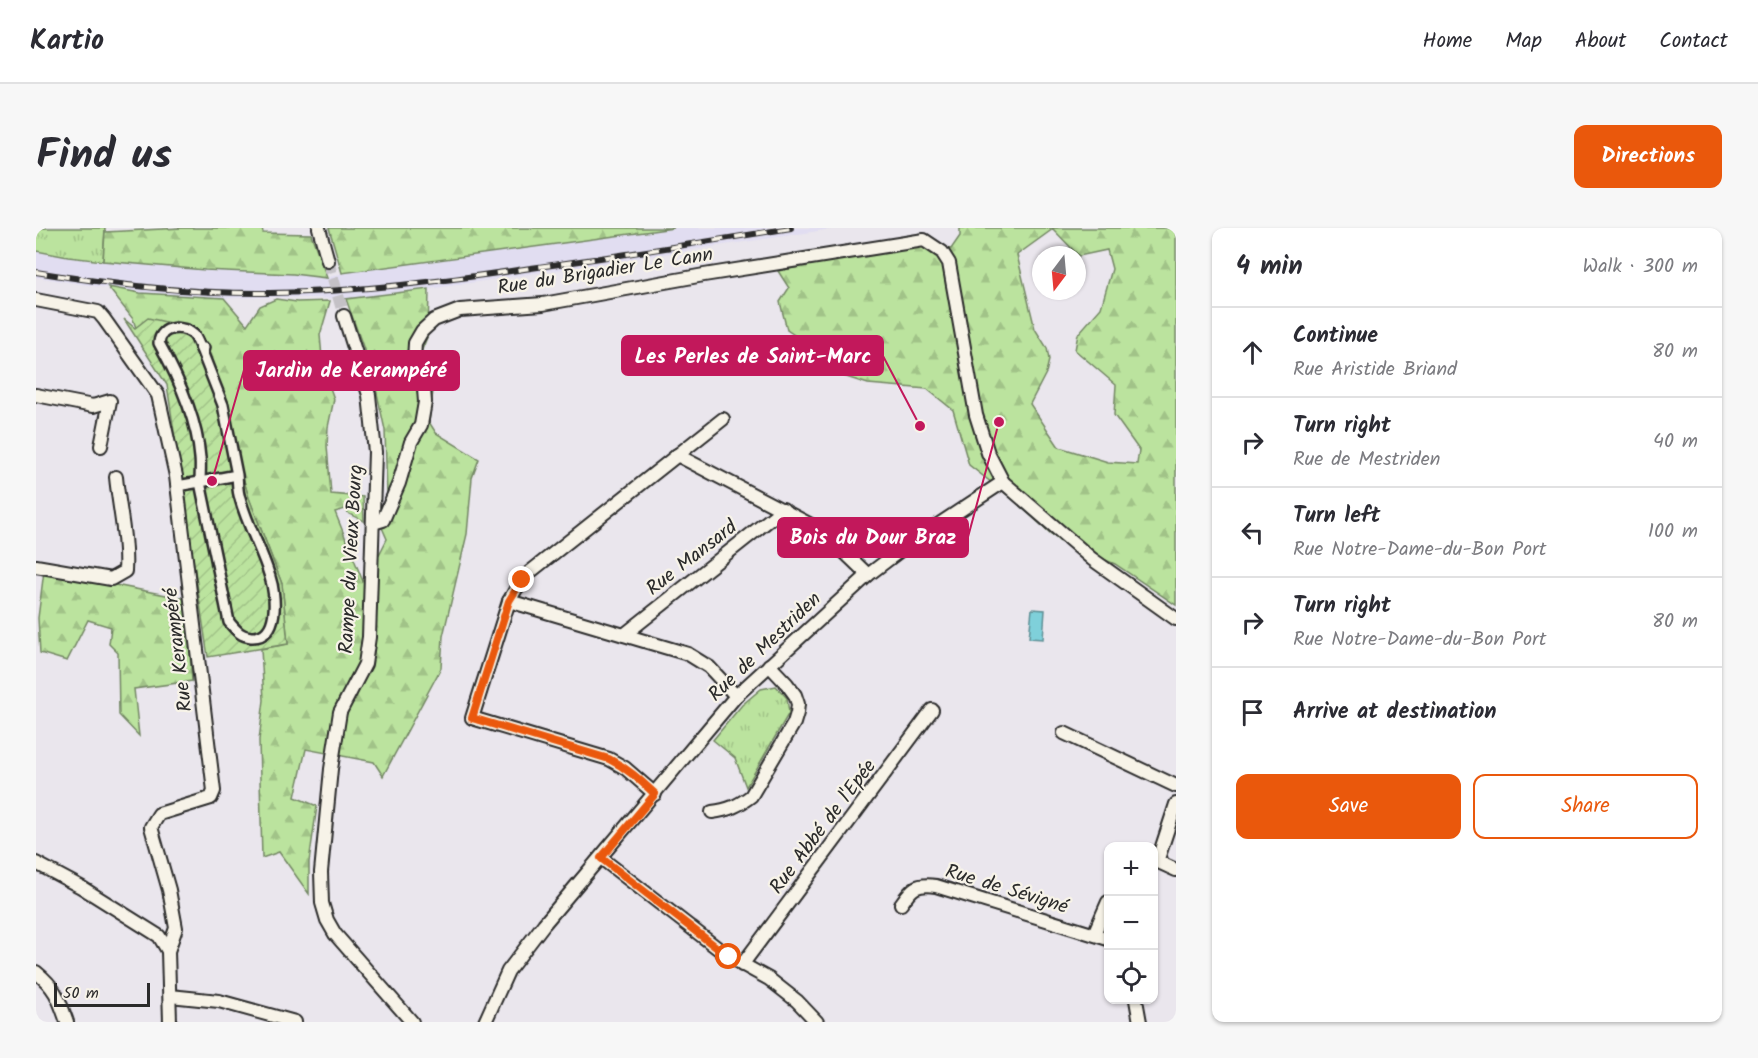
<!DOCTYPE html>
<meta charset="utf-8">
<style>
body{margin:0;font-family:Kalam,sans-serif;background:#f7f7f7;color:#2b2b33}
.controls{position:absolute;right:18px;bottom:18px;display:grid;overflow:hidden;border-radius:12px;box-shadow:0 2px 4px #0004}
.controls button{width:54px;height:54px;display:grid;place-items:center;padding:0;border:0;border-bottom:2px solid #e1e1e2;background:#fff;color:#2b2b33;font:30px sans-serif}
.compass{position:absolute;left:996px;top:18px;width:54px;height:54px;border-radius:50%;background:#fff;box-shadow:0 2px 4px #0004;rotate:196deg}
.scale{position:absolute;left:18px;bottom:15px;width:96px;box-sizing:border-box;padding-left:6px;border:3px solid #2b2b2b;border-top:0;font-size:16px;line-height:21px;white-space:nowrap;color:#2b2b2b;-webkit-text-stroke:4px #f7f3e8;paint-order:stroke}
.stop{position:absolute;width:18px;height:18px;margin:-14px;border:4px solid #ea580c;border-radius:50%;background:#fff}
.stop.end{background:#ea580c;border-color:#fff;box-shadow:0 2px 6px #0008}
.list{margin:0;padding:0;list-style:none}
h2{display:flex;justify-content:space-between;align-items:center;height:78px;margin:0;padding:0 24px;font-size:26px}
h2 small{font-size:20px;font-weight:400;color:#7c7c81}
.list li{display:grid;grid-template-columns:39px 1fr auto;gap:18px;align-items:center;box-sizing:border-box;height:90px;padding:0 24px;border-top:2px solid #e1e1e2}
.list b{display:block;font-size:22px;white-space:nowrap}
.list p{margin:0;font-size:20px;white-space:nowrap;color:#7c7c81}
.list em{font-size:20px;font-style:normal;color:#7c7c81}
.actions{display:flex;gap:12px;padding:18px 24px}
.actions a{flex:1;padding:14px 0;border:2px solid #ea580c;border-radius:12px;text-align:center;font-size:21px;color:#ea580c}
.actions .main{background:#ea580c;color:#fff}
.icon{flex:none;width:33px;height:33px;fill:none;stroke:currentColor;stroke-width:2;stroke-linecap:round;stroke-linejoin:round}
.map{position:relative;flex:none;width:1140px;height:794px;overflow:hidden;border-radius:12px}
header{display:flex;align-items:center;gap:36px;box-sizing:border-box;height:84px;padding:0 30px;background:#fff;border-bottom:2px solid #e1e1e2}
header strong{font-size:28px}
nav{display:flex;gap:33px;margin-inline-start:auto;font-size:21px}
.intro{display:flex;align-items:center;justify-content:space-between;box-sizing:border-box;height:144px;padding:0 36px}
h1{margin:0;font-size:42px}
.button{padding:15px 27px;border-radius:12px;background:#ea580c;color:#fff;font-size:21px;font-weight:700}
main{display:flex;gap:36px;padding:0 36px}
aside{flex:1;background:#fff;border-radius:12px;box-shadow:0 2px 4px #0004}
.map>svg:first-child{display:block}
.built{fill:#e1ddf1}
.grass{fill:url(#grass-tufts);stroke:#738764;stroke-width:1.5}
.forest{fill:url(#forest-firs);stroke:#738764;stroke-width:1.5;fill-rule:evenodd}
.garden{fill:url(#garden-furrows);stroke:#738764;stroke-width:1.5}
.water{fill:#7fd0da;stroke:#5d8e94;stroke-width:1.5}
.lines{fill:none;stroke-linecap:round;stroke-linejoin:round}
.minor-tunnel{stroke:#c4c1c6;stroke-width:12;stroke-dasharray:12 6;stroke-linecap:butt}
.pedestrian-casing{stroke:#2b2b2b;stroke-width:14}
.minor-casing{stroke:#2b2b2b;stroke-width:16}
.pedestrian{stroke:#f7f3e8;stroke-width:9}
.minor{stroke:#f7f3e8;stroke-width:12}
.rail-casing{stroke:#2b2b2b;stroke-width:6}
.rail{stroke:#f7f3e8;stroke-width:4;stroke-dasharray:11;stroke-linecap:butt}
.route{stroke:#ea580c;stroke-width:8}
.labels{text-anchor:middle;stroke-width:4.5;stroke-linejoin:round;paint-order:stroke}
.street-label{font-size:20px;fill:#2b2b2b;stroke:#f7f3e8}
.leader{fill:none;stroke:#c2185b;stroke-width:2}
.callout-dot{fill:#c2185b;stroke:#f7f3e8;stroke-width:2}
.callout{fill:#c2185b;stroke:#c2185b;stroke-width:2}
.callout-label{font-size:21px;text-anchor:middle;font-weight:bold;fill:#fff}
</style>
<header>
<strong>Kartio</strong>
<nav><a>Home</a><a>Map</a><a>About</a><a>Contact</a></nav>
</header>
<div class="intro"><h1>Find us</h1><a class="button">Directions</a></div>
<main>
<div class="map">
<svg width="1140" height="794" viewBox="0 0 1140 794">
<defs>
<pattern id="grass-tufts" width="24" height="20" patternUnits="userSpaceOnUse" patternTransform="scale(1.5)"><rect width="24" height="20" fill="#bbe39e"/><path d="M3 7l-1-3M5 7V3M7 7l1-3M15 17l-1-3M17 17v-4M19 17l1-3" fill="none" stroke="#a1c388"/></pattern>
<pattern id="forest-firs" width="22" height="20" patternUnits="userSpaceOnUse" patternTransform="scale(1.5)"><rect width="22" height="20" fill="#bbe39e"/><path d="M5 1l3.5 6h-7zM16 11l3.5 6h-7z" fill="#a1c388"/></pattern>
<pattern id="garden-furrows" width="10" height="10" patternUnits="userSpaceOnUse" patternTransform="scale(1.5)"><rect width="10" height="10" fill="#bbe39e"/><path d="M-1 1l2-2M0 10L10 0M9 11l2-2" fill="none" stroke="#a1c388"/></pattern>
</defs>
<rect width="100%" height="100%" fill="#eae6ed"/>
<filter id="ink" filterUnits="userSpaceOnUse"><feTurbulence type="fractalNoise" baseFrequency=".0167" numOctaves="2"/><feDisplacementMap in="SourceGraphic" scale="12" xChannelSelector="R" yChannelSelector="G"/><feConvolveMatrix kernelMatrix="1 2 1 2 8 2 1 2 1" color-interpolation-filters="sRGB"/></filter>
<g filter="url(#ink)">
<path class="built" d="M 638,0 L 802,0 L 393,61 L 310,71 L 234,69 L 188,70 L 104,65 L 0,49 L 0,23 L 32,29 L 67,33 L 169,42 L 257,46 L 291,50 L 306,45 Z"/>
<g class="grass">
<path d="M 0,0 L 69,0 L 67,33 L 32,29 L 0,23 Z"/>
<path d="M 740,458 L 751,470 L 753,485 L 710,559 L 699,530 L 677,512 L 706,477 L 725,461 Z"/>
</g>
<g class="forest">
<path d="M 146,0 L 226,0 L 227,5 L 275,6 L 291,50 L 257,46 L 169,42 L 67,33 L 69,4 Z"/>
<path d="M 293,0 L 638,0 L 306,45 Z"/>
<path d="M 924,0 L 1140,0 L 1140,377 L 1079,336 L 1023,313 L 974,269 L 933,237 L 917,182 L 891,161 L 832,156 L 795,144 L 767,113 L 751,102 L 744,74 L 753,60 L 742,43 L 881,17 L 915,21 L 924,8 ZM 1017,1 L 1043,28 L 1071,22 L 1076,41 L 1065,80 L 1042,106 L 1039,122 L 1080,157 L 1078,187 L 1103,222 L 1101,236 L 1072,234 L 1023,219 L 994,176 L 1010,145 L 1013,132 L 1011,120 L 999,101 L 981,27 Z"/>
<path d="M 72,59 L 104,65 L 188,70 L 211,97 L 224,78 L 240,71 L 261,74 L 294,73 L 284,107 L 287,140 L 298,171 L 292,199 L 291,218 L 295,266 L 327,269 L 328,293 L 313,286 L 309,281 L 299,284 L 328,356 L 351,311 L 344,295 L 351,268 L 349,202 L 337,147 L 310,71 L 393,61 L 392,107 L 385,124 L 397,163 L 393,194 L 400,205 L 443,231 L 436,250 L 431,306 L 407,408 L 405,440 L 347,548 L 338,534 L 270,521 L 259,569 L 281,578 L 273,634 L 273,666 L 243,624 L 226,630 L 223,512 L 228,472 L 225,421 L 252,416 L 246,356 L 213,270 L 202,233 L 100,100 L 97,91 Z"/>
<path d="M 8,343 L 150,371 L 156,453 L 98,461 L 103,508 L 83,487 L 82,425 L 73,416 L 75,399 L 52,392 L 31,433 L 4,425 L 2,390 Z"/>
</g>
<path class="garden" d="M 112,90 L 161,101 L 171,126 L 213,270 L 246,356 L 252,416 L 172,429 L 131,157 L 88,91 L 99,100 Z"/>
<path class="water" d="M 996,381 L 1009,382 L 1007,411 L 993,410 Z"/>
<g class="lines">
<path class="minor-tunnel" d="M 292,33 L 308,88"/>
<g class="pedestrian-casing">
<g id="pedestrian">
<path d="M 165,121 L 187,177 L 201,247 L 164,254 L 193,394 C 200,402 204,408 215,409 C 244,411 240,367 234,349 C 226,322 211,297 204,270 C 201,263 202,255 201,247"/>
<path d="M 141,258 L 164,254 C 164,246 165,238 164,230 C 161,190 142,149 123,115 C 124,97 148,97 158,107 C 161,111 163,117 165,121 L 168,120"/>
</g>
</g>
<g class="minor-casing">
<g id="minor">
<path d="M 283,0 L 292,33"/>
<path d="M 0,72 L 62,84 L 68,91 L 122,167 L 140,248 L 178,563 L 175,570 L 123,586 L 115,599 L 133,662 L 140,700 L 132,723 L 134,794"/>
<path d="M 308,88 L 333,167 L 339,224 L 333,409 L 329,436 L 304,484 L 295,541 L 285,644 L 286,675 L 291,692 L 299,706 L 376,794"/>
<path d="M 0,167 L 57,178 L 74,173 L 65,218"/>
<path d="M 641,227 L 779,299 L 801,317 L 832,347"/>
<path d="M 337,295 L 347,292 L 363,255 L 375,214 L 385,197 L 389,174 L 388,161 L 378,132 L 379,115 L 386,103 L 398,92 L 424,82 L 507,76 L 668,47 L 888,12 L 906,24 L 913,35 L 940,187 L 952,225 L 967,254 L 1056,331 L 1140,391"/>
<path d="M 0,338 L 75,351 L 89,343 C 91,312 83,280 80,249"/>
<path d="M 473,373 L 652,426 L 673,439 L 700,468"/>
<path d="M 588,407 L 747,281"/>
<path d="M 1028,505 L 1140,558"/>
<path d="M 619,566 L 589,540 L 573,531 L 436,490 L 473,373 L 480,361 L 494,344 L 687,191"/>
<path d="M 676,584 C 692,582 702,578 715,568 L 758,495 L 761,485 L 762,476 L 759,467 L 751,456 L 733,437"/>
<path d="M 565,630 L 693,729 L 733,751 L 761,773 L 781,794"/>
<path d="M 1118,632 L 1140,642"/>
<path d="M 1121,634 L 1140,576"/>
<path d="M 0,635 L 45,659 L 123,708 L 132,723"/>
<path d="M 865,676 C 876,660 880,655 900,658 L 1072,711"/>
<path d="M 1058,706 L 1072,674"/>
<path d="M 706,737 L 896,482"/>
<path d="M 0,744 C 20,760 23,771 31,794"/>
<path d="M 134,768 L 183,773 L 259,794"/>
<path d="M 1100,772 L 1104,794"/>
<path d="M 449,794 L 472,743 L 508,696 L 700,468 L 832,347 L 870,318 L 967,254"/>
</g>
</g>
<use href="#pedestrian" class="pedestrian"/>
<use href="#minor" class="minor"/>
<g class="rail-casing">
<path id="rail" d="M 0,44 C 78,57 155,66 234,65 C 322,64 409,53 495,40 C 582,28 669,14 755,0"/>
</g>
<use href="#rail" class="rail"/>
</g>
</g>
<g class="lines" filter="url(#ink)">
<path class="route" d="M 486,352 L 473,373 L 436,490 L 573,531 C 591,540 604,552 619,566 L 565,630 L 693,729"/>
</g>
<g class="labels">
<g class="street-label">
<text transform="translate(569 42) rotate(-9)" y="7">Rue du Brigadier Le Cann</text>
<text transform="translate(655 329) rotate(-38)" y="7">Rue Mansard</text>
<text transform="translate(314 331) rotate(-87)" y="7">Rampe du Vieux Bourg</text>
<text transform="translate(728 418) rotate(-44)" y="7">Rue de Mestriden</text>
<text transform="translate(141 422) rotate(-97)" y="7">Rue Kerampéré</text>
<text transform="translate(786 598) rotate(-53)" y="7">Rue Abbé de l'Epée</text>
<text transform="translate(971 660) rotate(17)" y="7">Rue de Sévigné</text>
</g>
</g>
<path class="leader" d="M884 198L847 128M176 253L208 142M963 194L932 309"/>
<g class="callout-dot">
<circle cx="884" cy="198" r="6"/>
<circle cx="176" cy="253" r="6"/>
<circle cx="963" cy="194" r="6"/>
</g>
<g class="callout">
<rect x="586" y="108" width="261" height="39" rx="6"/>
<rect x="208" y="123" width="215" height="39" rx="6"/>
<rect x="742" y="290" width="190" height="39" rx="6"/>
</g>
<g class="callout-label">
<text x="717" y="135">Les Perles de Saint-Marc</text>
<text x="315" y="149">Jardin de Kerampéré</text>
<text x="837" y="316">Bois du Dour Braz</text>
</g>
</svg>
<div class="controls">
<button>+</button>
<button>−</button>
<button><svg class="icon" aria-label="locate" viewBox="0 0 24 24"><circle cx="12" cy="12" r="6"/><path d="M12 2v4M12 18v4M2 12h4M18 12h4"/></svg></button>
</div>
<svg class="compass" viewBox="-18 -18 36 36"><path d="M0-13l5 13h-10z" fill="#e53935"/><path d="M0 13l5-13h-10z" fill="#7c7c81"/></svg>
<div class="scale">50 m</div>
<div class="stop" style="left:693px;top:729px"></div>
<div class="stop end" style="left:486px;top:352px"></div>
</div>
<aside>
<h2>4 min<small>Walk · 300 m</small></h2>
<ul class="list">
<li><svg class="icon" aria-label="ahead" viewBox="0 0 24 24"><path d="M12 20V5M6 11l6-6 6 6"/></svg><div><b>Continue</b><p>Rue Aristide Briand</p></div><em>80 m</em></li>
<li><svg class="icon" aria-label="right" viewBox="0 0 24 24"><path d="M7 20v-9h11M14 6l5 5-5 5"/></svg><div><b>Turn right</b><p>Rue de Mestriden</p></div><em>40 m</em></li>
<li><svg class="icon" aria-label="left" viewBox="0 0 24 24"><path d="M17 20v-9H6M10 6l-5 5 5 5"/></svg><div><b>Turn left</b><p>Rue Notre-Dame-du-Bon Port</p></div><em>100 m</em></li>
<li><svg class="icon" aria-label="right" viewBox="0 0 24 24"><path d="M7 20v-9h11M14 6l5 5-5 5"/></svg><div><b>Turn right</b><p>Rue Notre-Dame-du-Bon Port</p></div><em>80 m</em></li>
<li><svg class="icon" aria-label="arrive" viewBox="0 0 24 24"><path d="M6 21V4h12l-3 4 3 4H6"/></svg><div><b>Arrive at destination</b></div></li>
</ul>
<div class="actions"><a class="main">Save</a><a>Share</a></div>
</aside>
</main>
